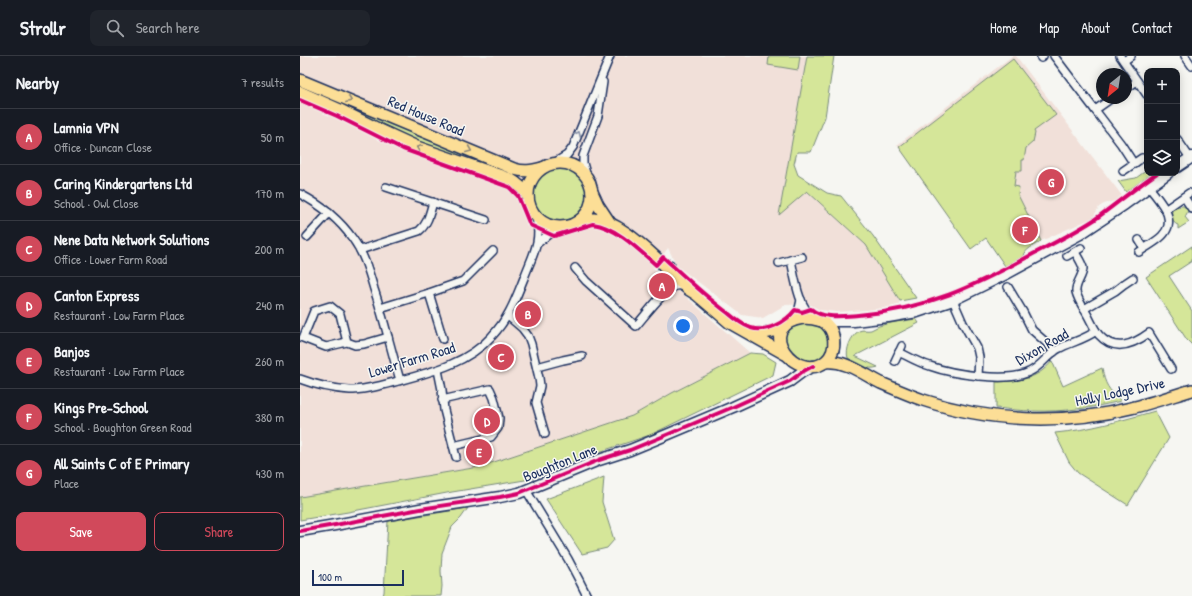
<!DOCTYPE html>
<meta charset="utf-8">
<style>
body{margin:0;font-family:"Patrick Hand",sans-serif;background:#20242c;color:#f1f3f6}
.controls{position:absolute;right:12px;top:12px;display:grid;overflow:hidden;border-radius:8px;box-shadow:0 2px 10px #0003}
.controls button{width:36px;height:36px;display:grid;place-items:center;padding:0;border:0;border-bottom:1px solid #363941;background:#171b24;color:#f1f3f6;font:20px sans-serif}
.compass{position:absolute;left:796px;top:12px;width:36px;height:36px;border-radius:50%;background:#171b24;box-shadow:0 2px 10px #0003;rotate:210deg}
.scale{position:absolute;left:12px;bottom:10px;width:92px;box-sizing:border-box;padding-left:4px;border:2px solid #1b2f5e;border-top:0;font-size:11px;line-height:14px;white-space:nowrap;color:#1b2f5e;-webkit-text-stroke:3px #f6f6f2;paint-order:stroke}
.you{position:absolute;left:383px;top:270px;width:14px;height:14px;margin:-10px;border:3px solid #fff;border-radius:50%;background:#1a73e8;box-shadow:0 0 0 6px #1a73e833}
.badge{display:grid;place-items:center;width:26px;height:26px;border-radius:50%;background:#d1495b;color:#fff;font-size:13px;font-weight:700}
.pin{position:absolute;translate:-50% -50%;border:2px solid #fff;box-shadow:0 1px 4px #0006}
.list{margin:0;padding:0;list-style:none}
h2{display:flex;justify-content:space-between;align-items:center;height:52px;margin:0;padding:0 16px;font-size:17px}
h2 small{font-size:13px;font-weight:400;color:#9ea1a6}
.list li{display:grid;grid-template-columns:26px 1fr auto;gap:12px;align-items:center;box-sizing:border-box;height:56px;padding:0 16px;border-top:1px solid #363941}
.list b{display:block;font-size:15px;white-space:nowrap}
.list p{margin:0;font-size:13px;white-space:nowrap;color:#9ea1a6}
.list em{font-size:13px;font-style:normal;color:#9ea1a6}
.actions{display:flex;gap:8px;padding:12px 16px}
.actions a{flex:1;padding:9px 0;border:1px solid #d1495b;border-radius:8px;text-align:center;font-size:14px;color:#d1495b}
.actions .main{background:#d1495b;color:#fff}
.icon{flex:none;width:22px;height:22px;fill:none;stroke:currentColor;stroke-width:2;stroke-linecap:round;stroke-linejoin:round}
.map{position:relative;flex:none;width:892px;height:540px;overflow:hidden}
header{display:flex;align-items:center;gap:24px;box-sizing:border-box;height:56px;padding:0 20px;background:#171b24;border-bottom:1px solid #363941}
header strong{font-size:19px}
nav{display:flex;gap:22px;margin-inline-start:auto;font-size:14px}
.search{width:280px;height:36px;background:#20242c;display:flex;align-items:center;gap:10px;box-sizing:border-box;padding:0 14px;border-radius:8px;color:#9ea1a6;font-size:15px}
main{display:flex}
aside{flex:1;background:#171b24}
.map>svg:first-child{display:block}
.built{fill:#f1e0d9}
.green{fill:#d5e699;stroke:#788a7c}
.lines{fill:none;stroke-linecap:round;stroke-linejoin:round}
.street-casing{stroke:#1b2f5e;stroke-width:10}
.secondary-casing{stroke:#1b2f5e;stroke-width:13}
.primary-casing{stroke:#1b2f5e;stroke-width:14}
.street{stroke:#f6f6f2;stroke-width:7}
.secondary{stroke:#f6f6f2;stroke-width:10}
.primary{stroke:#fcde96;stroke-width:11}
.cycleway-casing{stroke:#f6f6f2;stroke-width:6}
.cycleway{stroke:#d6006c;stroke-width:4}
.oneway{stroke:#8c867a}
.oneway2{stroke:#8892a8}
.labels{text-anchor:middle;stroke-width:3;stroke-linejoin:round;paint-order:stroke}
.street-label{font-size:15px;fill:#1b2f5e;stroke:#f6f6f2}
</style>
<header>
<strong>Strollr</strong>
<div class="search"><svg class="icon" aria-label="search" viewBox="0 0 24 24"><circle cx="10" cy="10" r="6"/><path d="M15 15l6 6"/></svg>Search here</div>
<nav><a>Home</a><a>Map</a><a>About</a><a>Contact</a></nav>
</header>
<main>
<aside>
<h2>Nearby<small>7 results</small></h2>
<ul class="list">
<li><span class="badge">A</span><div><b>Lamnia VPN</b><p>Office · Duncan Close</p></div><em>50 m</em></li>
<li><span class="badge">B</span><div><b>Caring Kindergartens Ltd</b><p>School · Owl Close</p></div><em>170 m</em></li>
<li><span class="badge">C</span><div><b>Nene Data Network Solutions</b><p>Office · Lower Farm Road</p></div><em>200 m</em></li>
<li><span class="badge">D</span><div><b>Canton Express</b><p>Restaurant · Low Farm Place</p></div><em>240 m</em></li>
<li><span class="badge">E</span><div><b>Banjos</b><p>Restaurant · Low Farm Place</p></div><em>260 m</em></li>
<li><span class="badge">F</span><div><b>Kings Pre-School</b><p>School · Boughton Green Road</p></div><em>380 m</em></li>
<li><span class="badge">G</span><div><b>All Saints C of E Primary</b><p>Place</p></div><em>430 m</em></li>
</ul>
<div class="actions"><a class="main">Save</a><a>Share</a></div>
</aside>
<div class="map">
<svg width="892" height="540" viewBox="0 0 892 540">
<rect width="100%" height="100%" fill="#f6f6f2"/>
<filter id="ink" filterUnits="userSpaceOnUse"><feTurbulence type="fractalNoise" baseFrequency=".025" numOctaves="2"/><feDisplacementMap in="SourceGraphic" scale="8" xChannelSelector="R" yChannelSelector="G"/><feConvolveMatrix kernelMatrix="1 2 1 2 8 2 1 2 1" color-interpolation-filters="sRGB"/></filter>
<g filter="url(#ink)">
<g class="built">
<path d="M 0,0 L 508,0 L 479,158 L 507,135 L 566,189 L 600,245 L 598,249 L 584,252 L 567,254 L 537,256 L 520,254 L 509,248 L 485,249 L 463,262 L 442,259 L 377,210 L 368,192 L 353,212 L 450,297 L 372,337 L 332,360 L 179,411 L 0,441 Z"/>
<path d="M 712,0 L 716,0 L 823,141 L 818,144 L 804,148 L 799,151 L 794,160 L 790,163 L 741,185 L 724,196 L 705,168 L 671,193 L 597,89 Z"/>
</g>
<g class="green">
<path d="M 469,0 L 500,0 L 498,14 L 468,9 Z"/>
<path d="M 507,0 L 534,0 L 525,61 L 511,96 L 497,96 L 494,108 L 498,119 L 527,137 L 541,140 L 573,180 L 616,242 L 600,245 L 566,189 L 507,135 L 479,159 Z"/>
<path d="M 713,3 L 756,59 L 734,75 L 735,77 L 733,86 L 726,92 L 724,104 L 722,104 L 722,115 L 716,115 L 714,130 L 719,131 L 718,139 L 741,185 C 735,189 725,193 724,200 L 705,210 L 686,182 L 671,193 L 599,91 Z"/>
<path d="M 27,41 L 210,115 L 209,119 L 131,92 L 52,56 Z"/>
<circle cx="259" cy="138" r="27"/>
<path d="M 847,114 L 847,117 L 852,117 L 826,136 L 818,125 L 836,122 Z"/>
<path d="M 881,150 L 884,150 L 888,155 L 885,161 L 889,166 L 878,173 L 878,169 C 872,167 871,161 872,154 Z"/>
<path d="M 892,190 L 892,205 L 869,220 L 892,255 L 892,289 L 887,284 L 846,221 Z"/>
<path d="M 616,263 L 619,267 L 555,300 L 578,311 C 568,315 558,308 548,302 C 545,295 551,279 559,275 C 563,273 567,275 571,274 C 574,273 576,271 579,270 C 591,266 604,265 616,263 Z"/>
<path d="M 511,267 C 524,270 529,276 529,289 C 528,294 526,300 521,302 C 512,308 492,302 487,292 C 486,289 485,284 484,280 C 492,270 499,268 511,267 Z"/>
<path d="M 450,297 L 463,298 L 476,306 L 473,319 L 350,379 L 281,402 L 231,423 L 152,436 L 48,456 L 0,464 L 0,441 L 179,411 L 332,360 L 372,337 Z"/>
<path d="M 752,305 L 763,330 L 802,312 C 805,329 808,333 821,345 C 792,352 763,356 734,355 C 721,355 708,353 696,352 L 696,326 C 718,325 737,324 752,305 Z"/>
<path d="M 855,355 L 869,382 L 828,449 L 778,417 L 769,406 L 755,377 C 789,374 823,364 855,355 Z"/>
<path d="M 304,421 L 302,446 L 314,484 L 307,492 L 282,498 L 246,443 Z"/>
<path d="M 168,452 L 161,462 L 152,471 L 142,497 L 141,515 L 142,530 L 141,540 L 83,540 L 84,536 L 88,465 Z"/>
</g>
<g class="lines">
<g class="street-casing">
<g id="street">
<path d="M 754,0 L 795,54 L 812,42"/>
<path d="M 820,0 L 847,39"/>
<path d="M 885,0 L 892,10"/>
<path d="M 741,2 L 743,0"/>
<path d="M 824,5 L 831,0"/>
<path d="M 826,33 L 837,25"/>
<path d="M 795,54 L 821,88 L 834,108"/>
<path d="M 877,83 L 890,102"/>
<path d="M 254,107 L 267,99 L 273,91 L 310,0"/>
<path d="M 823,115 L 842,102"/>
<path d="M 287,121 L 283,107 L 283,100 L 298,60 L 303,26"/>
<path d="M 86,131 L 186,164"/>
<path d="M 0,138 C 21,149 39,163 53,183 C 64,198 69,216 74,233 C 84,263 91,294 100,324"/>
<path d="M 884,141 L 892,153"/>
<path d="M 866,153 L 889,137"/>
<path d="M 7,181 L 29,157"/>
<path d="M 839,184 L 844,192"/>
<path d="M 238,187 L 249,178 L 262,171"/>
<path d="M 60,194 L 119,175 C 128,168 130,156 133,146"/>
<path d="M 775,196 C 777,200 782,207 783,212 C 783,221 775,227 776,236 C 778,244 783,251 787,258 C 791,265 794,273 799,279 C 815,297 834,288 849,277 L 871,313"/>
<path d="M 839,196 C 846,191 856,186 862,180 C 879,163 859,145 849,131"/>
<path d="M 767,200 L 781,192"/>
<path d="M 491,204 C 495,222 498,251 514,262"/>
<path d="M 479,207 L 502,201"/>
<path d="M 275,212 L 286,225 L 336,270 C 344,261 365,232 376,230 C 380,229 382,230 385,232"/>
<path d="M 708,231 L 723,256 L 732,274 L 749,289 L 754,296"/>
<path d="M 129,237 L 143,283"/>
<path d="M 653,244 L 663,267 L 677,292 L 679,301 L 678,320"/>
<path d="M 80,252 L 129,237 L 163,225 L 193,195"/>
<path d="M 784,253 L 815,235 L 824,228 L 833,222"/>
<path d="M 208,260 L 222,272 L 228,280 L 231,288 L 239,322 L 240,330 L 236,347 L 245,378"/>
<path d="M 493,265 L 497,261 L 501,244"/>
<path d="M 47,286 L 40,258 L 30,250 L 14,255 L 3,282 L 26,291 L 47,286 L 55,289 L 64,288 L 88,281"/>
<path d="M 599,296 C 609,301 619,307 630,310 C 652,318 708,327 729,316 C 741,311 747,299 758,293 C 771,286 784,284 796,275"/>
<path d="M 595,305 L 602,290"/>
<path d="M 237,311 L 263,304 L 282,300"/>
<path d="M 138,314 L 142,334 L 144,354 L 156,401"/>
<path d="M 0,323 C 16,329 33,333 50,334 C 66,334 83,329 98,325 C 132,316 168,307 192,280 C 209,262 215,244 224,222 C 233,198 243,184 235,158"/>
<path d="M 142,344 L 190,333 L 194,342 L 199,362 L 198,372 L 191,381 L 153,390"/>
<path d="M 226,434 L 268,503 L 279,524 L 287,540"/>
</g>
</g>
<g class="secondary-casing">
<g id="secondary">
<path d="M 877,111 L 892,101"/>
<path d="M 520,265 L 554,265 L 588,261 L 617,256 L 653,244 L 706,218 L 780,178 L 825,148 L 868,117"/>
<path d="M 0,475 L 35,469 L 120,453 L 200,441 L 219,437 L 299,404 L 330,394 L 364,380 L 433,351 L 490,325 L 502,316 L 513,310"/>
</g>
</g>
<g class="primary-casing">
<g id="primary">
<path d="M 0,24 L 214,113 C 224,116 231,115 242,112"/>
<path d="M 0,36 L 38,53 L 80,74 L 117,91 L 210,123 C 219,128 224,133 228,141"/>
<circle cx="260" cy="139" r="32"/>
<path d="M 292,136 L 298,149 L 310,167"/>
<path d="M 279,165 C 284,164 289,163 294,163 C 318,165 345,192 363,208 L 369,210"/>
<path d="M 363,208 L 366,214 L 388,233 L 396,238 L 430,267 L 485,298"/>
<path d="M 503,262 C 510,262 516,263 522,265 C 536,273 538,294 526,305 C 498,329 451,270 503,262 Z"/>
<path d="M 450,277 C 462,279 473,276 484,271"/>
<path d="M 525,306 C 546,304 563,318 581,327 C 595,333 609,339 623,344 C 689,366 763,369 831,352 C 851,347 872,340 892,334"/>
</g>
</g>
<use href="#street" class="street"/>
<use href="#secondary" class="secondary"/>
<use href="#primary" class="primary"/>
<g class="cycleway-casing">
<g id="cycleway">
<path d="M 0,44 L 37,60 L 103,93 L 209,131 L 218,140 L 230,169 L 254,180 L 293,168 C 316,171 339,194 356,209 L 363,201 C 384,220 405,240 428,257 C 435,263 443,269 451,272 C 466,277 486,266 495,254 L 502,256 L 511,253 C 522,263 543,260 558,259 C 625,254 675,230 733,198 C 754,187 774,177 794,164 C 815,149 835,132 857,117"/>
<path d="M 0,475 L 35,469 L 120,453 L 200,441 L 219,437 L 299,404 L 330,394 L 364,380 L 433,351 L 490,325 L 502,316 L 513,310"/>
</g>
</g>
<use href="#cycleway" class="cycleway"/>
</g>
<defs><path id="oneway-chevron" d="M-2-3.5L2.5 0L-2 3.5" fill="none" stroke-width="1.6" stroke-linecap="round" stroke-linejoin="round"/></defs>
<g class="oneway">
<use href="#oneway-chevron" transform="translate(49 44) rotate(23)"/>
<use href="#oneway-chevron" transform="translate(119 92) rotate(-158)"/>
<use href="#oneway-chevron" transform="translate(169 94) rotate(23)"/>
</g>
<use class="oneway2" href="#oneway-chevron" transform="translate(278 78) rotate(-67)"/>
</g>
<g class="labels">
<g class="street-label">
<text transform="translate(126 60) rotate(23)" y="5">Red House Road</text>
<text transform="translate(742 291) rotate(-30)" y="5">Dixon Road</text>
<text transform="translate(112 304) rotate(-17)" y="5">Lower Farm Road</text>
<text transform="translate(820 336) rotate(-12)" y="5">Holly Lodge Drive</text>
<text transform="translate(260 407) rotate(-22)" y="5">Boughton Lane</text>
</g>
</g>
</svg>
<div class="controls">
<button>+</button>
<button>−</button>
<button><svg class="icon" aria-label="layers" viewBox="0 0 24 24"><path d="M12 4l9 5-9 5-9-5zM3 14l9 5 9-5"/></svg></button>
</div>
<svg class="compass" viewBox="-18 -18 36 36"><path d="M0-13l5 13h-10z" fill="#e53935"/><path d="M0 13l5-13h-10z" fill="#9ea1a6"/></svg>
<div class="scale">100 m</div>
<div class="you"></div>
<div class="pin badge" style="left:362px;top:230px">A</div>
<div class="pin badge" style="left:228px;top:258px">B</div>
<div class="pin badge" style="left:201px;top:301px">C</div>
<div class="pin badge" style="left:187px;top:365px">D</div>
<div class="pin badge" style="left:179px;top:396px">E</div>
<div class="pin badge" style="left:725px;top:174px">F</div>
<div class="pin badge" style="left:751px;top:126px">G</div>
</div>
</main>
